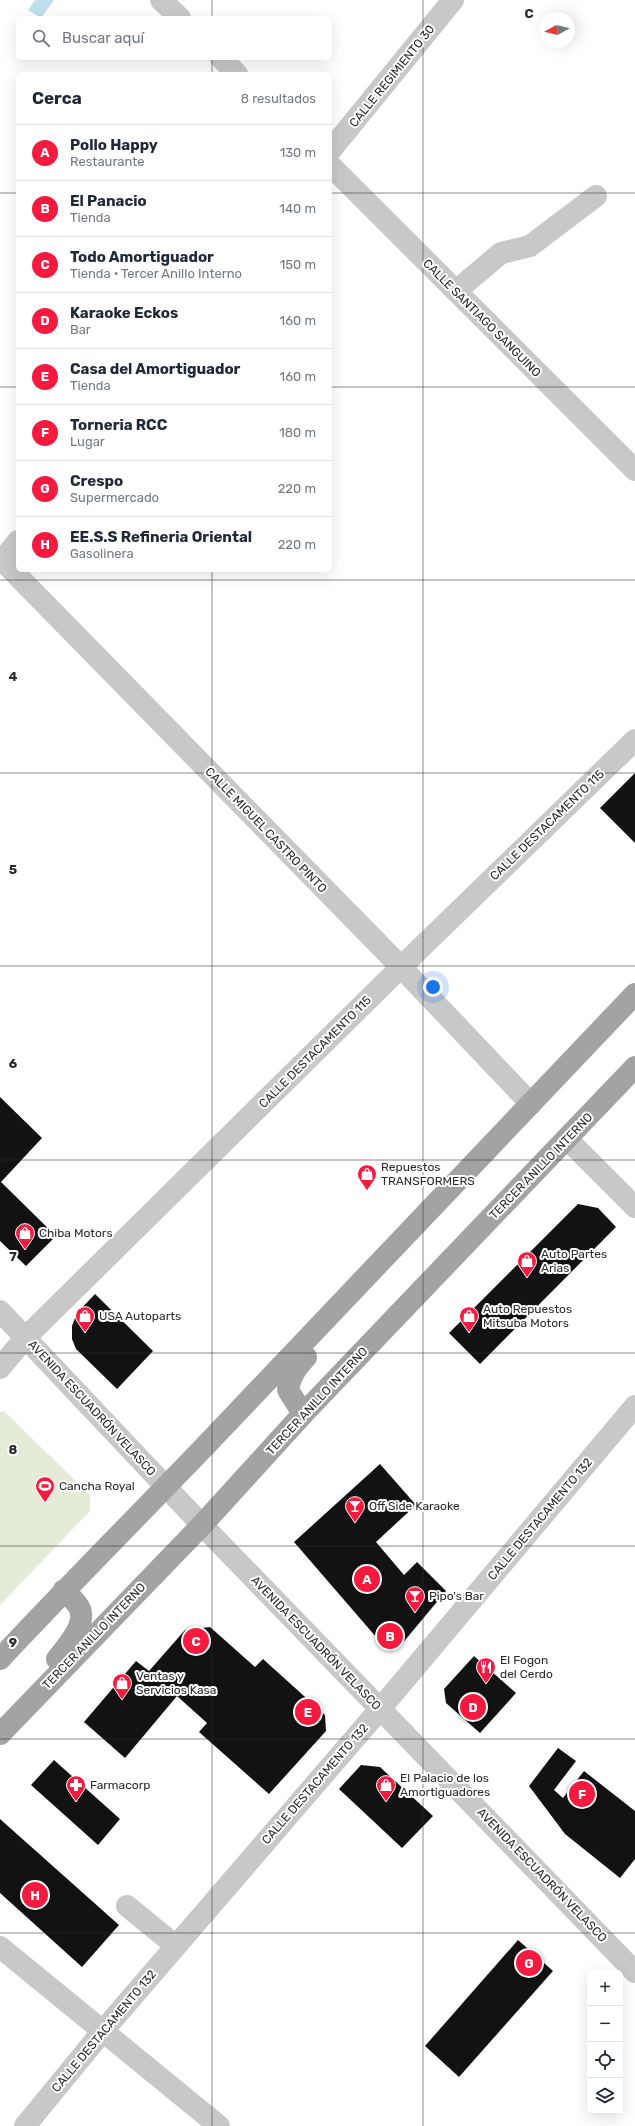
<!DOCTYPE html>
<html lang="es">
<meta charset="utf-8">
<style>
body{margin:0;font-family:Rubik,sans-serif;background:#f2f2f3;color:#1f2937}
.controls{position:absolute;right:12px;bottom:12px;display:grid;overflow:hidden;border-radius:6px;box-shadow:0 4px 16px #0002}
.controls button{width:36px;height:36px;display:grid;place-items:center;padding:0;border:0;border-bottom:1px solid #e0e1e3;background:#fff;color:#1f2937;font:20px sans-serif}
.compass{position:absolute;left:539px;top:12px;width:36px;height:36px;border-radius:50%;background:#fff;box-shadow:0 4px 16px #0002;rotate:262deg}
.you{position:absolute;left:433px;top:987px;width:14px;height:14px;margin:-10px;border:3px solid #fff;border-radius:50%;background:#1a73e8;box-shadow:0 0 0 6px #1a73e833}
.badge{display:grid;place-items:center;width:26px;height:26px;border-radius:50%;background:#f61a3f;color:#fff;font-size:13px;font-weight:700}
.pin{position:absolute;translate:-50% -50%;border:2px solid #fff;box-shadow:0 1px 4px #0006}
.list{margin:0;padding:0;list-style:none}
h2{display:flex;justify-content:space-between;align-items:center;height:52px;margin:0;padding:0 16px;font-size:17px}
h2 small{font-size:13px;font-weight:400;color:#747a83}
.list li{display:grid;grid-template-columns:26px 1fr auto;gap:12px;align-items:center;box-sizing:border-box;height:56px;padding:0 16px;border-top:1px solid #e0e1e3}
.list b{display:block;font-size:15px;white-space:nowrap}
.list p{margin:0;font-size:13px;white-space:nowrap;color:#747a83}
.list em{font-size:13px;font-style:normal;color:#747a83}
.icon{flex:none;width:22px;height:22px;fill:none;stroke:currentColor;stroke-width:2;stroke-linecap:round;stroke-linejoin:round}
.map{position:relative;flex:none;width:635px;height:2126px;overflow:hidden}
.search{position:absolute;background:#fff;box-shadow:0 4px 16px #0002;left:16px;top:16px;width:316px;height:44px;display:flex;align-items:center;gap:10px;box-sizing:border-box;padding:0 14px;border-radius:6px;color:#747a83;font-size:15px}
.panel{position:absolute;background:#fff;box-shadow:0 4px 16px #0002;left:16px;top:72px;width:316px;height:500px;border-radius:6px}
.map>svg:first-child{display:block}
.green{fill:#e4ebd7}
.water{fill:#c0e0ee}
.building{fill:#121212}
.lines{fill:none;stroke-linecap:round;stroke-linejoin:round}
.minor{stroke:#c8c8c8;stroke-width:22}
.major{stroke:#a3a3a3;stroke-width:22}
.grid{fill:none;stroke:#2b2b2b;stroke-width:1;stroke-opacity:0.55}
.labels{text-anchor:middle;stroke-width:4;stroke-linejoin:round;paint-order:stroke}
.street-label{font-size:12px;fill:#2b2b2b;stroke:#fff}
.poi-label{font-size:12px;fill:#2b2b2b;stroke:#fff;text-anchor:start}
.grid-label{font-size:13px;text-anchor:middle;font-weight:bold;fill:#2b2b2b;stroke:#fff;stroke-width:4;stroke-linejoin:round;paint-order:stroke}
</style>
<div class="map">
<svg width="635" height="2126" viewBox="0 0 635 2126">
<rect width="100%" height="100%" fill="#fff"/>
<path class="green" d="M 4,1411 L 90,1495 L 90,1511 L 0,1605 L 0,1412 Z"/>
<path class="water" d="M 35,0 L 54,0 L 41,18 L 28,10 Z"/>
<g class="building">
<path d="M 635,773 L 635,843 L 600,808 Z"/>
<path d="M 0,1097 L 42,1138 L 1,1182 L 56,1236 L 26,1266 L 0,1241 Z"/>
<path d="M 578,1204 L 598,1208 L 616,1227 L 480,1364 L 449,1333 Z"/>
<path d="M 95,1294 L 153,1351 L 117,1389 L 76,1349 L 72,1339 L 72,1326 L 77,1313 Z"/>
<path d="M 380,1464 L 416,1505 L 376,1542 L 404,1575 L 417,1562 L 446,1591 L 401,1645 L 383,1645 L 294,1542 Z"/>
<path d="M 210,1627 L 255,1667 L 263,1659 L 325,1715 L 326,1731 L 269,1794 L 199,1732 L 207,1723 L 177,1696 L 125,1758 L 84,1722 L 136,1661 L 149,1671 L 185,1630 Z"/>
<path d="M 474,1656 L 516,1693 L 480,1733 L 446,1703 L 444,1689 Z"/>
<path d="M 558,1748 L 576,1761 L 554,1790 L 563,1798 L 584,1771 L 635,1811 L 635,1859 L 620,1878 L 565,1834 L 529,1786 Z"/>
<path d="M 54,1760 L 120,1819 L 98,1845 L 31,1785 Z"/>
<path d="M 361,1765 L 380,1767 L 433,1816 L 402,1848 L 339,1789 Z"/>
<path d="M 0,1819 L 119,1925 L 82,1967 L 0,1893 Z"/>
<path d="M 518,1940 L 553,1971 L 459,2077 L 425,2046 Z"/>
</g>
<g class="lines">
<g class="minor">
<path d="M 161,0 L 180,18"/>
<path d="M 221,58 L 237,74"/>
<path d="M 330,151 L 453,0"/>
<path d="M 330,165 L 635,470"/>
<path d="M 456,291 L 501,253 L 530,246 L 596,196"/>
<path d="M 0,558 L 401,967 L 531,1104"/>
<path d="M 0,563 L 18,541"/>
<path d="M 567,1139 L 635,1207"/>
<path d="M 0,1311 L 202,1525 L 635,1972"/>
<path d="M 0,1368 L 25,1338 L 401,967 L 635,740"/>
<path d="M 127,1906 L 176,1946"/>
<path d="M 0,1947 L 219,2126"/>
<path d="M 25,2126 L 102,2032 L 380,1709 L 635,1406"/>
</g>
<g class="major">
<path d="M 303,1414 L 288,1390 C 290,1376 296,1368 306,1357"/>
<path d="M 0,1659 C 68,1586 139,1515 208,1443 C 351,1294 493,1144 635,994"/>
<path d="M 57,1659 C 67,1646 86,1626 80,1609 C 77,1602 69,1596 64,1590"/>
<path d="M 0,1734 L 202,1525 L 303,1414 L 635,1067"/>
</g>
</g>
<path class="grid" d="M 212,0 L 212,18M 423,0 L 423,2126M 212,58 L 212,74M 0,193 L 18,193M 330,193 L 635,193M 0,387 L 18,387M 330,387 L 635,387M 212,570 L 212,2126M 0,580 L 635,580M 0,773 L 635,773M 0,966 L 635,966M 0,1160 L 635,1160M 0,1353 L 635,1353M 0,1546 L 635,1546M 0,1739 L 635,1739M 0,1933 L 635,1933"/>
<defs>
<g id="shop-pin" transform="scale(1)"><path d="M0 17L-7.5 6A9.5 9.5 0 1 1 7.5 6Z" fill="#f61a3f" stroke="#fff"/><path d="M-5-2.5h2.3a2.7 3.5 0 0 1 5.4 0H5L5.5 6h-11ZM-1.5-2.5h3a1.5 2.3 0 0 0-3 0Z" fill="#fff"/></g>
<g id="stadium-pin" transform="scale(1)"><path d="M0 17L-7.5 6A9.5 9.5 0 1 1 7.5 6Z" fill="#f61a3f" stroke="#fff"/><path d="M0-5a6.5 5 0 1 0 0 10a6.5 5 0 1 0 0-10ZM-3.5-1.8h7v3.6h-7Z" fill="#fff"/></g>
<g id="bar-pin" transform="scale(1)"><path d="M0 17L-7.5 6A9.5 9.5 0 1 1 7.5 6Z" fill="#f61a3f" stroke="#fff"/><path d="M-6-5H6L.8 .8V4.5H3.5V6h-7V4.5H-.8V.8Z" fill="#fff"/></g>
<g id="restaurant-pin" transform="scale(1)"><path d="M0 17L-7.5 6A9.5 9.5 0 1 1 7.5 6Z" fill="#f61a3f" stroke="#fff"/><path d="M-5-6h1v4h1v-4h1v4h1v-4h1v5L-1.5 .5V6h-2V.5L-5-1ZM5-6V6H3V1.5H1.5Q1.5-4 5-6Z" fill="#fff"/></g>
<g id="pharmacy-pin" transform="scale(1)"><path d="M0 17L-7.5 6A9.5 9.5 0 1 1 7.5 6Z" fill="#f61a3f" stroke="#fff"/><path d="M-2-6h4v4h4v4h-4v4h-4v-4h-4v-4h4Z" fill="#fff"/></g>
</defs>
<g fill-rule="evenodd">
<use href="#shop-pin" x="367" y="1174"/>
<use href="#shop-pin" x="25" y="1233"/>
<use href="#shop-pin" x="527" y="1261"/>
<use href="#shop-pin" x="85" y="1316"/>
<use href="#shop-pin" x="469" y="1316"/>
<use href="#stadium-pin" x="45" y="1486"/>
<use href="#bar-pin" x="355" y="1506"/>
<use href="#bar-pin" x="415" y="1596"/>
<use href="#restaurant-pin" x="486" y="1667"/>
<use href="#shop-pin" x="122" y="1683"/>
<use href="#pharmacy-pin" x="76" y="1785"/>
<use href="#shop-pin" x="386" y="1785"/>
</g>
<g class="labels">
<g class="street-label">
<text transform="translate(392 76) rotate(-51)" y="4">CALLE REGIMIENTO 30</text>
<text transform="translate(482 318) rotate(45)" y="4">CALLE SANTIAGO SANGUINO</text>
<text transform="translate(547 825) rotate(-44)" y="4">CALLE DESTACAMENTO 115</text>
<text transform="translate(266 830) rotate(46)" y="4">CALLE MIGUEL CASTRO PINTO</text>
<text transform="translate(315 1052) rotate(-45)" y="4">CALLE DESTACAMENTO 115</text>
<text transform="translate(541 1166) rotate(-46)" y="4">TERCER ANILLO INTERNO</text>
<text transform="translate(317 1401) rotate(-47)" y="4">TERCER ANILLO INTERNO</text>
<text transform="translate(92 1408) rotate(47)" y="4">AVENIDA ESCUADRÓN VELASCO</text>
<text transform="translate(540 1519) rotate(-50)" y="4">CALLE DESTACAMENTO 132</text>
<text transform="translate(94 1636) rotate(-46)" y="4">TERCER ANILLO INTERNO</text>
<text transform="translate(316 1643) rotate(46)" y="4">AVENIDA ESCUADRÓN VELASCO</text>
<text transform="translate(315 1784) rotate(-49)" y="4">CALLE DESTACAMENTO 132</text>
<text transform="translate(542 1875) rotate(46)" y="4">AVENIDA ESCUADRÓN VELASCO</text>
<text transform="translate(104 2031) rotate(-50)" y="4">CALLE DESTACAMENTO 132</text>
</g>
<g class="poi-label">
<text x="381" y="1171">Repuestos<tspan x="381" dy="14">TRANSFORMERS</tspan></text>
<text x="39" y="1237">Chiba Motors</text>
<text x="541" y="1258">Auto Partes<tspan x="541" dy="14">Arias</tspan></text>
<text x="483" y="1313">Auto Repuestos<tspan x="483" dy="14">Mitsuba Motors</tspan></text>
<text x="99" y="1320">USA Autoparts</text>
<text x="59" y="1490">Cancha Royal</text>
<text x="369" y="1510">Off Side Karaoke</text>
<text x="429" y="1600">Pipo's Bar</text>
<text x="500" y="1664">El Fogon<tspan x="500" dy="14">del Cerdo</tspan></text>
<text x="136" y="1680">Ventas y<tspan x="136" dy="14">Servicios Kasa</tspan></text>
<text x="400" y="1782">El Palacio de los<tspan x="400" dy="14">Amortiguadores</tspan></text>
<text x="90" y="1789">Farmacorp</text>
</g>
</g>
<g class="grid-label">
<text x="529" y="18">C</text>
<text x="13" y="681">4</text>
<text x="13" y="874">5</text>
<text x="13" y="1068">6</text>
<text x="13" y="1261">7</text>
<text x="13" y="1454">8</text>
<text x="13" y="1647">9</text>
</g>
</svg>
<div class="controls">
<button>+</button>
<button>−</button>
<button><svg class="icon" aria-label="locate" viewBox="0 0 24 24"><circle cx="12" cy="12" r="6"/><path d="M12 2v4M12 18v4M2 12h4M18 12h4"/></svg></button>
<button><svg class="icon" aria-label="layers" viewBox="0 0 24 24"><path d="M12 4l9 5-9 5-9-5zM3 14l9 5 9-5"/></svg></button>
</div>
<svg class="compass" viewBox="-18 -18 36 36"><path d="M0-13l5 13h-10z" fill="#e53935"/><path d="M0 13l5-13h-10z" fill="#747a83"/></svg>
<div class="you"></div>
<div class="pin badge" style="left:367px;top:1579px">A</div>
<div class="pin badge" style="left:390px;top:1636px">B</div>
<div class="pin badge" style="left:196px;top:1641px">C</div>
<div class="pin badge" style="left:473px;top:1707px">D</div>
<div class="pin badge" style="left:308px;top:1712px">E</div>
<div class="pin badge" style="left:582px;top:1794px">F</div>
<div class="pin badge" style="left:529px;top:1963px">G</div>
<div class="pin badge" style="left:35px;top:1895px">H</div>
<div class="search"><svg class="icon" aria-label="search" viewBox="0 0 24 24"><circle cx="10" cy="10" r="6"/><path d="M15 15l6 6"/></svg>Buscar aquí</div>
<section class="panel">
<h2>Cerca<small>8 resultados</small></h2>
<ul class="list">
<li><span class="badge">A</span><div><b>Pollo Happy</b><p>Restaurante</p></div><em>130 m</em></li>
<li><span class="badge">B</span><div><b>El Panacio</b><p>Tienda</p></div><em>140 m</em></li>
<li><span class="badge">C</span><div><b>Todo Amortiguador</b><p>Tienda · Tercer Anillo Interno</p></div><em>150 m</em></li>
<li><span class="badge">D</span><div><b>Karaoke Eckos</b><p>Bar</p></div><em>160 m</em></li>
<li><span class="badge">E</span><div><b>Casa del Amortiguador</b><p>Tienda</p></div><em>160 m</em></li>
<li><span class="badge">F</span><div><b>Torneria RCC</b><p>Lugar</p></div><em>180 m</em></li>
<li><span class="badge">G</span><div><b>Crespo</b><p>Supermercado</p></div><em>220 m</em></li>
<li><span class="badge">H</span><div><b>EE.S.S Refineria Oriental</b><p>Gasolinera</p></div><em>220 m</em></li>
</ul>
</section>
</div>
